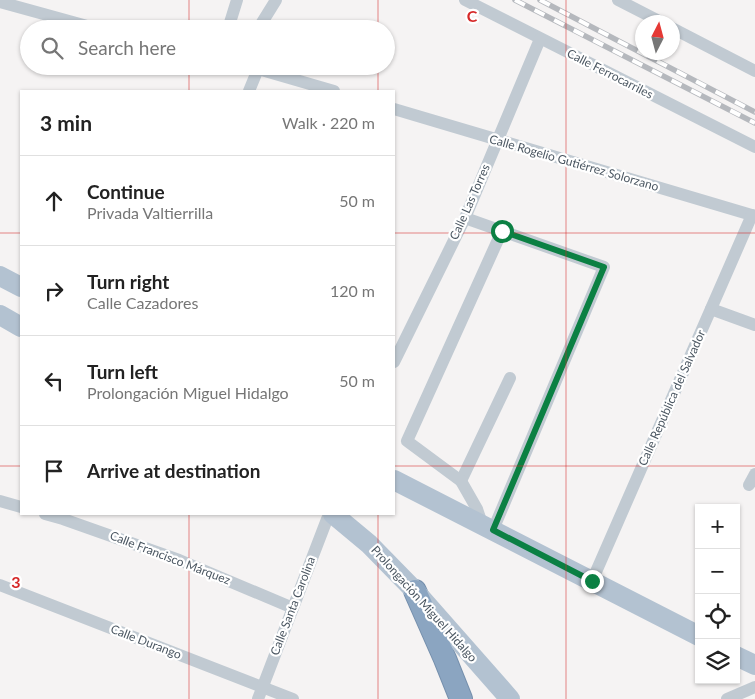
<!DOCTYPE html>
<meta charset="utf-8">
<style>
body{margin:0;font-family:Lato,sans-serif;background:#f2f2f2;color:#222}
.controls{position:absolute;right:15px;bottom:15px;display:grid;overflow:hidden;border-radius:0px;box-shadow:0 1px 4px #0004}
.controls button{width:45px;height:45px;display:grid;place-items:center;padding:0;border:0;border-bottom:1px solid #e0e0e0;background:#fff;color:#222;font:25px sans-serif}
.compass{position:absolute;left:635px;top:15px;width:45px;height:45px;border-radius:50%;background:#fff;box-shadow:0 1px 4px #0004;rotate:6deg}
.stop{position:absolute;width:15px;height:15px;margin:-11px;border:4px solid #0b8043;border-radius:50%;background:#fff}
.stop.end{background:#0b8043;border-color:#fff;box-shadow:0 1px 5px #0008}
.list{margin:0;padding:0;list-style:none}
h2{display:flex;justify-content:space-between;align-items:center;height:65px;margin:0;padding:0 20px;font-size:21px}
h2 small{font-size:16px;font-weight:400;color:#767676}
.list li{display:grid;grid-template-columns:32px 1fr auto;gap:15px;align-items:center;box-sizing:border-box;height:90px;padding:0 20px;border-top:1px solid #e0e0e0}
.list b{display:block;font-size:19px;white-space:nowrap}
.list p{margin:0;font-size:16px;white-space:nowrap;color:#767676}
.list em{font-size:16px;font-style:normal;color:#767676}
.icon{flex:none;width:28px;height:28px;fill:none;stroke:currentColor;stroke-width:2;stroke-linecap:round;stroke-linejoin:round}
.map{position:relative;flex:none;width:755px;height:699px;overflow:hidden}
.search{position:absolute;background:#fff;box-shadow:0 1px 4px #0004;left:20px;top:20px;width:375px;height:55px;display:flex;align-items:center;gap:12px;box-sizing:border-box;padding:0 18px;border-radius:28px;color:#767676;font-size:19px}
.panel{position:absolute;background:#fff;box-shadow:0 1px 4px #0004;left:20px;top:90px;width:375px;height:425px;border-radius:0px}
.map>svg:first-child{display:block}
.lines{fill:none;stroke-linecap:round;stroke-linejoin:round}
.highway-casing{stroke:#7690ad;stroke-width:24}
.street{stroke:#c1cad2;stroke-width:12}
.primary{stroke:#b3c2d1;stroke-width:20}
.highway{stroke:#8ba5c1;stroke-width:22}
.rail-casing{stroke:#b5b8bd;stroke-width:5.5}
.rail{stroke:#fff;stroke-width:4;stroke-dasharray:11;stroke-linecap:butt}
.route{stroke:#0b8043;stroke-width:6}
.grid{fill:none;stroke:#d62828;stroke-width:1;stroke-opacity:0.55}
.labels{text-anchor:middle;stroke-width:4.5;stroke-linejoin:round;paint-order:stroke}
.street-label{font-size:12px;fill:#4a5661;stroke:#fff}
.grid-label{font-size:16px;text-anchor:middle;font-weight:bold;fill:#d62828;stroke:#fff;stroke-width:4.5;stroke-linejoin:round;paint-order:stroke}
</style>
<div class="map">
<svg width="755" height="699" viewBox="0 0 755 699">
<rect width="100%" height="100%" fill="#f5f3f3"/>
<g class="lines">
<g class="highway-casing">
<path id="highway" d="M 415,591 L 445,659 L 461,699"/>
</g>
<g class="street">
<path d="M 465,0 L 755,147"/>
<path d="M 618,0 L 661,22"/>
<path d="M 0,2 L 98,29"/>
<path d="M 672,28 L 755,71"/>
<path d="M 228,29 L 237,0"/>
<path d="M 258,29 L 276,0"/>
<path d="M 246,66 L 258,69 L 334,91"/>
<path d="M 249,91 L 258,69"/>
<path d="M 394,109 L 755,216"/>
<path d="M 465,218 L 604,267 L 493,530"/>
<path d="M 711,309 L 755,325"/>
<path d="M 394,362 L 465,218 L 540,39"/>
<path d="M 461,481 L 510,378"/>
<path d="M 749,485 L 755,474"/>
<path d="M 0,501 L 21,507"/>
<path d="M 45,514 L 63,519 L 179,560 L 293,608"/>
<path d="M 482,524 L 477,509 L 461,481 L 407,441 L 502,231"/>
<path d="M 592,581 L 752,215"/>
<path d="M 0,585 L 293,699"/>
<path d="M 258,699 L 329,514"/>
<path d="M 727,699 L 755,687"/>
</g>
<g class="primary">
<path d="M 0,276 L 21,287"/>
<path d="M 0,315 L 21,327"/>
<path d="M 394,480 L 699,636"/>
<path d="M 333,514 L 369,544 L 415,591 L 510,699"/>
<path d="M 736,656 L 755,665"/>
</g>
<use href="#highway" class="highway"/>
<g class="rail-casing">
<g id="rail">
<path d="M 515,0 L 755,123"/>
<path d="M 540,0 L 755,112"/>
</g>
</g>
<use href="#rail" class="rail"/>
</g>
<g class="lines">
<path class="route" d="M 502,231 L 604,267 L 493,530 L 592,581"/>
</g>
<path class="grid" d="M 189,0 L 189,29M 378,0 L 378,29M 566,0 L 566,699M 189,66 L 189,91M 378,66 L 378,91M 0,233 L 21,233M 394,233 L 755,233M 0,466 L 21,466M 394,466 L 755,466M 189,514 L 189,699M 378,514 L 378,699"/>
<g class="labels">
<g class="street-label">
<text transform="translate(610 74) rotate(27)" y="4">Calle Ferrocarriles</text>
<text transform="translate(574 163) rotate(16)" y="4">Calle Rogelio Gutiérrez Solorzano</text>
<text transform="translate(470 202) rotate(-66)" y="4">Calle Las Torres</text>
<text transform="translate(672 398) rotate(-66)" y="4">Calle República del Salvador</text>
<text transform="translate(170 558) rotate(21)" y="4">Calle Francisco Márquez</text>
<text transform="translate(424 604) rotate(48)" y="4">Prolongación Miguel Hidalgo</text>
<text transform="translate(293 606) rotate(-69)" y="4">Calle Santa Carolina</text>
<text transform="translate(146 642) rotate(21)" y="4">Calle Durango</text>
</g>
</g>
<g class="grid-label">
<text x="472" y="22">C</text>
<text x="16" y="588">3</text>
</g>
</svg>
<div class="controls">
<button>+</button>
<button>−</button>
<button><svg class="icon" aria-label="locate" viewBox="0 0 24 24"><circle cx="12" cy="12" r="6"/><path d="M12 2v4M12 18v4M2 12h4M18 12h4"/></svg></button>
<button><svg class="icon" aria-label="layers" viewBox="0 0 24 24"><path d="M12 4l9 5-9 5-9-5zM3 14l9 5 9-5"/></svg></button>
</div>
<svg class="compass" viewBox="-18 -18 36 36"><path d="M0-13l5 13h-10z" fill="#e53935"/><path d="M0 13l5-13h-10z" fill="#767676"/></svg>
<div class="stop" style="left:502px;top:231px"></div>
<div class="stop end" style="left:592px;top:581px"></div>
<div class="search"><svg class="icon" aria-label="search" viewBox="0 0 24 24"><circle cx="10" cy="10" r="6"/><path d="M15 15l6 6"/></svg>Search here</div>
<section class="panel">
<h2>3 min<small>Walk · 220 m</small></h2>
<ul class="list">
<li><svg class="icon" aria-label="ahead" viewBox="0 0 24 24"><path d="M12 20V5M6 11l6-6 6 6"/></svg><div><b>Continue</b><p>Privada Valtierrilla</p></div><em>50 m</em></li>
<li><svg class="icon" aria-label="right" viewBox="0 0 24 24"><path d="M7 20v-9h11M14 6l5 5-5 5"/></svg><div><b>Turn right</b><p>Calle Cazadores</p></div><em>120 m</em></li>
<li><svg class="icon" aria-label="left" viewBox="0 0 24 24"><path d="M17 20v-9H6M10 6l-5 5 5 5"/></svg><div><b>Turn left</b><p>Prolongación Miguel Hidalgo</p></div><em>50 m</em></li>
<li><svg class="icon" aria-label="arrive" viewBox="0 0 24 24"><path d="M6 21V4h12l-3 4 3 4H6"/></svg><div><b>Arrive at destination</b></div></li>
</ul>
</section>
</div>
